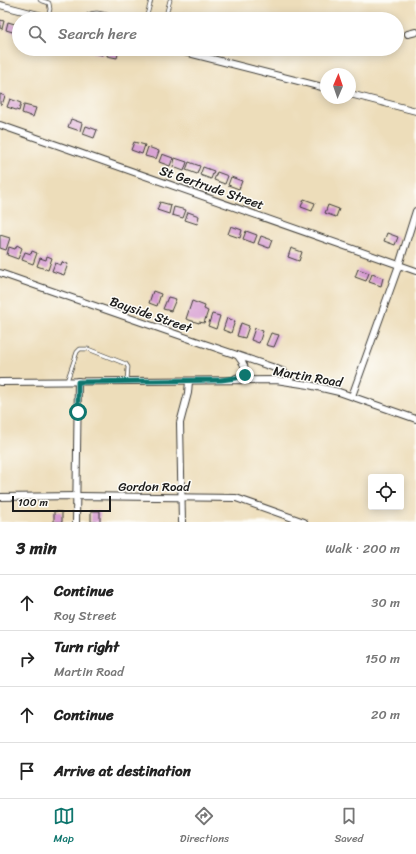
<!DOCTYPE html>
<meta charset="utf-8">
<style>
body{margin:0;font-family:Sriracha,sans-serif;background:#f2f2f2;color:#222}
.controls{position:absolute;right:12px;bottom:12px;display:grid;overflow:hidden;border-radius:4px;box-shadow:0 2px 10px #0003}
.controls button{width:36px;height:36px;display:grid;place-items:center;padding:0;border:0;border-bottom:1px solid #e0e0e0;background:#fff;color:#222;font:20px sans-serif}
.compass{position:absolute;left:320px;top:68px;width:36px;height:36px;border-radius:50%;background:#fff;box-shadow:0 2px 10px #0003;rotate:2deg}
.scale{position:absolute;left:12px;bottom:10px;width:99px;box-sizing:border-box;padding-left:4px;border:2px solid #1c1c1c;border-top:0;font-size:11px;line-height:14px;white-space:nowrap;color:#1c1c1c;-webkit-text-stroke:3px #fdfcf7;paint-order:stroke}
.stop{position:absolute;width:12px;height:12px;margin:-9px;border:3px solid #0f766e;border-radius:50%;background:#fff}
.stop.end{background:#0f766e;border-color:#fff;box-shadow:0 1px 4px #0008}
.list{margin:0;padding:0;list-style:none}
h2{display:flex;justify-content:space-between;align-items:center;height:52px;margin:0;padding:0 16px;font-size:17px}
h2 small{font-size:13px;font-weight:400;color:#767676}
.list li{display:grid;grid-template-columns:26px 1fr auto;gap:12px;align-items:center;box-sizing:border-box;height:56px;padding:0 16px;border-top:1px solid #e0e0e0}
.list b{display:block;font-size:15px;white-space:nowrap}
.list p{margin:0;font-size:13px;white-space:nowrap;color:#767676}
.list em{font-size:13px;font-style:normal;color:#767676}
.icon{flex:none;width:22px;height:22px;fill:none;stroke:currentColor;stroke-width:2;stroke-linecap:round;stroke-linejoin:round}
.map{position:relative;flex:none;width:416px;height:522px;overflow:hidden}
.search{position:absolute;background:#fff;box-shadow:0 2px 10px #0003;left:12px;right:12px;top:12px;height:44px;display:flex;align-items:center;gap:10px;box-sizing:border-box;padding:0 14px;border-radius:22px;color:#767676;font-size:15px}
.sheet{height:276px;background:#fff}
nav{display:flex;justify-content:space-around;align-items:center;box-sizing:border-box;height:56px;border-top:1px solid #e0e0e0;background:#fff;font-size:11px;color:#767676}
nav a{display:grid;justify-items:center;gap:2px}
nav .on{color:#0f766e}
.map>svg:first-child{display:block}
.building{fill:#d395cf}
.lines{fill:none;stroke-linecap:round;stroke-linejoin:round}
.lane-casing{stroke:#3b3934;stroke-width:4.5}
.street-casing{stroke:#3b3934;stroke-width:8}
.lane{stroke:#fff;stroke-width:3}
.street{stroke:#fff;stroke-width:6}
.route{stroke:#0f766e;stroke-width:5}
.labels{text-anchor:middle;stroke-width:3;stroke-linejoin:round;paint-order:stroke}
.street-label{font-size:13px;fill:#1c1c1c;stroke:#fdfcf7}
</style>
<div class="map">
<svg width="416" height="522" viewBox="0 0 416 522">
<rect width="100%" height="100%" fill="#fdfcf7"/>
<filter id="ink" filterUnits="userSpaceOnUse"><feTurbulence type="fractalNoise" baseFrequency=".025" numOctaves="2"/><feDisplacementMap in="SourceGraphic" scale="8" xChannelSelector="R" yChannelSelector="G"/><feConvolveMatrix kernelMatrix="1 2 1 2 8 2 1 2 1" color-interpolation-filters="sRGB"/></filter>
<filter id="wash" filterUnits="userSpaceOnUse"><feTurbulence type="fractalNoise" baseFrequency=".012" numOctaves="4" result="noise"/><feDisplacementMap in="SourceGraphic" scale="16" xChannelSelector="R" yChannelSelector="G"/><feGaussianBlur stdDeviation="0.9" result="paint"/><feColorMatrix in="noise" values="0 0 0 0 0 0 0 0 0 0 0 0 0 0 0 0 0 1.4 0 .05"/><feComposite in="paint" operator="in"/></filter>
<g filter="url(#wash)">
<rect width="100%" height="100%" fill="#edddba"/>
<g id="blocks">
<g class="building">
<path d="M 0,20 L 4,21 L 2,29 L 0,28 Z"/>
<path d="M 8,22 L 18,25 L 16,33 L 6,30 Z"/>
<path d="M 93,49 L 104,49 L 102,55 L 92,52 Z"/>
<path d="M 108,49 L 119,50 L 117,58 L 107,56 Z"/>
<path d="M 0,94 L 5,96 L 2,105 L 0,104 Z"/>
<path d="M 10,99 L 21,103 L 19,111 L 7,107 Z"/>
<path d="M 24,105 L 36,108 L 33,117 L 22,113 Z"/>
<path d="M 71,119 L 82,123 L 80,131 L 68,127 Z"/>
<path d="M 86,126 L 97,130 L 94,138 L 83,134 Z"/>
<path d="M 134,142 L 145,145 L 142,154 L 131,150 Z"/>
<path d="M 148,147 L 159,151 L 156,159 L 145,156 Z"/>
<path d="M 162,154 L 173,158 L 170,166 L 159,162 Z"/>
<path d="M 175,158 L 187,162 L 184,171 L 173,167 Z"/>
<path d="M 189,162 L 200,166 L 197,174 L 186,170 Z"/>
<path d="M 203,167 L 214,171 L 211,179 L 200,175 Z"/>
<path d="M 217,172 L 228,176 L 225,184 L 214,180 Z"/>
<path d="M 231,177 L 242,181 L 239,189 L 228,185 Z"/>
<path d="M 304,199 L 315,203 L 312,211 L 301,207 Z"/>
<path d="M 160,202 L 171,205 L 169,214 L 157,210 Z"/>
<path d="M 328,205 L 339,209 L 336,217 L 325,213 Z"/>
<path d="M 174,207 L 186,210 L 183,218 L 172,215 Z"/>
<path d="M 188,212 L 199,216 L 197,224 L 185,220 Z"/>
<path d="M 231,226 L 242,230 L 240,238 L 228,234 Z"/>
<path d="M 246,231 L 257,235 L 254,243 L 243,239 Z"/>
<path d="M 387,233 L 398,237 L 395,245 L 384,241 Z"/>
<path d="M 0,235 L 10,238 L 6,250 L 0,248 Z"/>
<path d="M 261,236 L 272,240 L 269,248 L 258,244 Z"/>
<path d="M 17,245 L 22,248 L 18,259 L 7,255 L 9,247 L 15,249 Z"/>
<path d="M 291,248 L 302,252 L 299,261 L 288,257 Z"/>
<path d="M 32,251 L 37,253 L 33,264 L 22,260 L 25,252 L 31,254 Z"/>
<path d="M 47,256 L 52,258 L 48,270 L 37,266 L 40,258 L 46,260 Z"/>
<path d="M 62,262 L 68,264 L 64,275 L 52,271 L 55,263 L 61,265 Z"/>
<path d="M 358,269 L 369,273 L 366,281 L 355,277 Z"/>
<path d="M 372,274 L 383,278 L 381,286 L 369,282 Z"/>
<path d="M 153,291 L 161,294 L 157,306 L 149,303 Z"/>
<path d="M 168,297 L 176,299 L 171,311 L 163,309 Z"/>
<path d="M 192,301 L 205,306 L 204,309 L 208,311 L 204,323 L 199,322 L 199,323 L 186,319 Z"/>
<path d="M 212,314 L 220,316 L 216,329 L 208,326 Z"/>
<path d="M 227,318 L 235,321 L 231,333 L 223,330 Z"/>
<path d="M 241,323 L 249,326 L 245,338 L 237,336 Z"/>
<path d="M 255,328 L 263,331 L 259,343 L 251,340 Z"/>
<path d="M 271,333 L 279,335 L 274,347 L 266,345 Z"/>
<path d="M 54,511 L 62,512 L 62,522 L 54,522 Z"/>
<rect x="91" y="511" width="9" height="11"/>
</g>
</g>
</g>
<g filter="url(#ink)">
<use href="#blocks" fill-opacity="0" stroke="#3b3934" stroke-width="1"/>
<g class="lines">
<g class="lane-casing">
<g id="lane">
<path d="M 40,0 L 49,3 L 50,9 L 48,17"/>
<path d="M 85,19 C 91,7 109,16 119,19"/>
<path d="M 146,19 L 151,0"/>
<path d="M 165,19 L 170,0"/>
<path d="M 67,381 L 77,352 L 80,349 L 88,349 L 126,364 L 128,367 L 127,381"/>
</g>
</g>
<g class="street-casing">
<g id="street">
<path d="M 0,5 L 54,19"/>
<path d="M 408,34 L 416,32"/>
<path d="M 173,49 L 326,88"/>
<path d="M 350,94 L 416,111"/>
<path d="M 0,125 L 416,271"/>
<path d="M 0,273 L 193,340 L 272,367 L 284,372 L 291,382"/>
<path d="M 236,378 L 245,375 C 246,366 243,363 238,356"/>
<path d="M 0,382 L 276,380 L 309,385 L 339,392 L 416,419"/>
<path d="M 352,396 L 399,265 L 416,211"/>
<path d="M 0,497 L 77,496 L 236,498 L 304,522"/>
<path d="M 76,522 L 78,381"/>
<path d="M 182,522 L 180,423 L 188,393 L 189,381"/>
</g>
</g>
<use href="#lane" class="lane"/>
<use href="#street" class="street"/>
</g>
</g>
<g class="lines" filter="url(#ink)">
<path class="route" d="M 78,412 L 78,382 L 221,380 L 236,378 L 245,375"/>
</g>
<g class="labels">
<g class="street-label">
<text transform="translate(212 187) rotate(19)" y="5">St Gertrude Street</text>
<text transform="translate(151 314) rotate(19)" y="5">Bayside Street</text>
<text transform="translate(308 376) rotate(10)" y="5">Martin Road</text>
<text x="154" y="491">Gordon Road</text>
</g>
</g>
</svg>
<div class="controls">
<button><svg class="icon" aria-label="locate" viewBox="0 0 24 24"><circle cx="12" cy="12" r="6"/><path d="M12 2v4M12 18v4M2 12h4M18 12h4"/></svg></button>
</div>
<svg class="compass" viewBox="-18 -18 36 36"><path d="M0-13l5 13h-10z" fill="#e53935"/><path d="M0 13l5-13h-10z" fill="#767676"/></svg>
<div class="scale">100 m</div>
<div class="stop" style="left:78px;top:412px"></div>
<div class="stop end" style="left:245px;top:375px"></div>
<div class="search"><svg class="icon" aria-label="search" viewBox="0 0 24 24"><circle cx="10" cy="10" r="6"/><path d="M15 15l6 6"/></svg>Search here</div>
</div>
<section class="sheet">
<h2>3 min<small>Walk · 200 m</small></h2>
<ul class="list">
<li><svg class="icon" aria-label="ahead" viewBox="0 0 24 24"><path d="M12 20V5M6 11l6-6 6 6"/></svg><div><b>Continue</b><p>Roy Street</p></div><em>30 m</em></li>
<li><svg class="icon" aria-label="right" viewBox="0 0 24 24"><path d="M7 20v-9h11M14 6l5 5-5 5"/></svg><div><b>Turn right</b><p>Martin Road</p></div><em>150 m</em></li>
<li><svg class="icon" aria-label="ahead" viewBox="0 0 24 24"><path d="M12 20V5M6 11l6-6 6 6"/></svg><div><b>Continue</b></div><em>20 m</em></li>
<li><svg class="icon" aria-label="arrive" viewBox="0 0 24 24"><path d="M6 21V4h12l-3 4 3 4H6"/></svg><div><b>Arrive at destination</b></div></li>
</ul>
</section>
<nav>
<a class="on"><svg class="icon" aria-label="map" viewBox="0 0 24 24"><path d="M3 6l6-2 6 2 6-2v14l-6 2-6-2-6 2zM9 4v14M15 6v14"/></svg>Map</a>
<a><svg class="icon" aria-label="directions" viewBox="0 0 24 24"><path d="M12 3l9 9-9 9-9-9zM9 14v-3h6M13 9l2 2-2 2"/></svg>Directions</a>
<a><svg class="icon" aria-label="saved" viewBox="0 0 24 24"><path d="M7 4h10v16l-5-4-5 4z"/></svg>Saved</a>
</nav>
